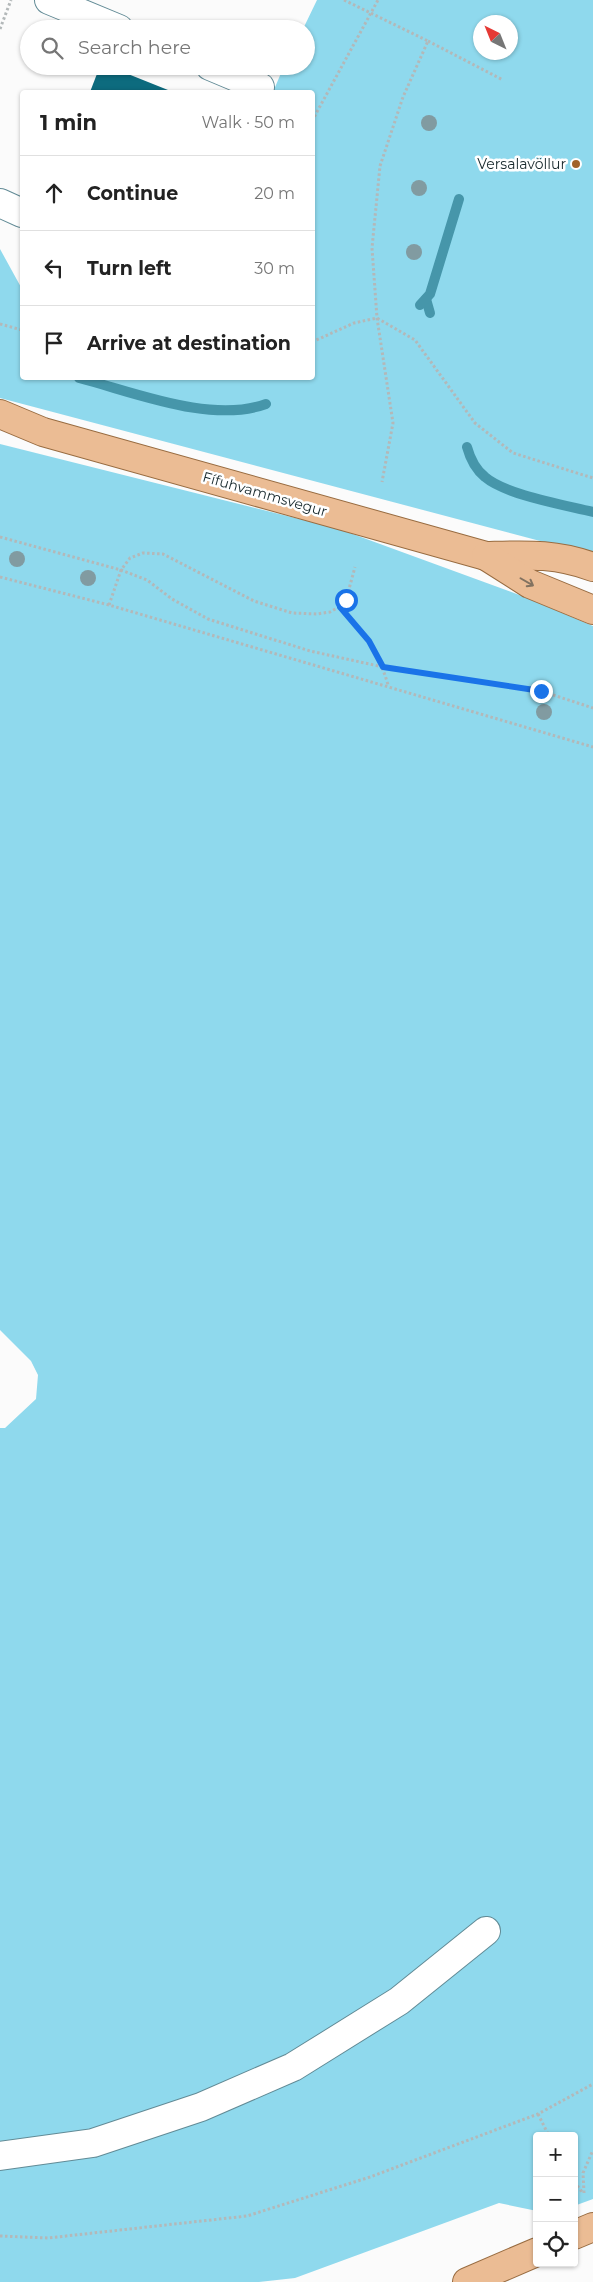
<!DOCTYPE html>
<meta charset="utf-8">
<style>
body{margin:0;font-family:Montserrat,sans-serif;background:#f2f2f2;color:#222}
.controls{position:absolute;right:15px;bottom:15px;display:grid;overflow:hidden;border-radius:5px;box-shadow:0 1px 4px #0004}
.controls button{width:45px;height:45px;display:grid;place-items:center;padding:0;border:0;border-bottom:1px solid #e0e0e0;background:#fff;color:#222;font:25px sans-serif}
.compass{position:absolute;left:473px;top:15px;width:45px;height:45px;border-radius:50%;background:#fff;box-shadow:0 1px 4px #0004;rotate:317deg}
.stop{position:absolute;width:15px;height:15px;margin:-11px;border:4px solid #1a73e8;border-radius:50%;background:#fff}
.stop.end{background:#1a73e8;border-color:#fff;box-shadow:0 1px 5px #0008}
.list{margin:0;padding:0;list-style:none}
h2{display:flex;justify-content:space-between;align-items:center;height:65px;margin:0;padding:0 20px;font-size:21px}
h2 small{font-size:16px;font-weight:400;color:#767676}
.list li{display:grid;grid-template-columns:32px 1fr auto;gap:15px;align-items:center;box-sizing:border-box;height:75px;padding:0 20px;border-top:1px solid #e0e0e0}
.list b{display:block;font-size:19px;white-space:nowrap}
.list em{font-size:16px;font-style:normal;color:#767676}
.icon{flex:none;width:28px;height:28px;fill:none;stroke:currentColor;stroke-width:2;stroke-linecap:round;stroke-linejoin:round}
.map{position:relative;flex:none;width:593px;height:2282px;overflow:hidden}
.search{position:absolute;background:#fff;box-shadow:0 1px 4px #0004;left:20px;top:20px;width:295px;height:55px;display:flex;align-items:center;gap:12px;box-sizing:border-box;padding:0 18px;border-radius:28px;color:#767676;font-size:19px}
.panel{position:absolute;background:#fff;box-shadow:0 1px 4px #0004;left:20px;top:90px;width:295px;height:290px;border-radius:5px}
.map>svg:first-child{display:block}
.green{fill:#8fd9ed;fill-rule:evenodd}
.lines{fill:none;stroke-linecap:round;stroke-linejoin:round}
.stream{stroke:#4696aa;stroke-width:10}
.building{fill:#0d6b7e}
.minor-casing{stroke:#628b96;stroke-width:30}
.major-casing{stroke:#986c41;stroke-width:30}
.path{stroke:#b3b8b9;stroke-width:3;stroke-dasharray:2.5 2.5;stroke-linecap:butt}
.minor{stroke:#fff;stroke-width:28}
.major{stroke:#ebbc94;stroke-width:28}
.tree{fill:#819ba1}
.oneway{stroke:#827260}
.route{stroke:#1a73e8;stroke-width:6}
.poi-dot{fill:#a16229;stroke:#fff;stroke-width:2}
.labels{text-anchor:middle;stroke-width:5;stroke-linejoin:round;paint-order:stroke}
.poi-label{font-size:14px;fill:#18292d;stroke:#fff;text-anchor:end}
.street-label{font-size:14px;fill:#18292d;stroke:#fff}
</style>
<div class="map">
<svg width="593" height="2282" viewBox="0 0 593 2282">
<rect width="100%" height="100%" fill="#fbfbfb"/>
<g class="green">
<path d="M 317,0 L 593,0 L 593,555 L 0,398 L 0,249 L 22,289 L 22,378 L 312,378 L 312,92 L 273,92 L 284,66 L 306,66 L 306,29 L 303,29 ZM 480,22 L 510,22 L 510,52 L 480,52 Z"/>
<path d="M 0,444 L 339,529 L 522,596 L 593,626 L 593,2199 L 574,2206 L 574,2136 L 537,2136 L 537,2211 L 499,2203 L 295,2278 L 259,2282 L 0,2282 L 0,1428 L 5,1428 L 36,1399 L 38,1375 L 31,1361 L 0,1330 Z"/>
</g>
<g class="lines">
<g class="stream">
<path d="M 426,299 L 430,313"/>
<path d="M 420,305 L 430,294 L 459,199"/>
<path d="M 79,378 C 134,392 211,424 266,404"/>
<path d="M 467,447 C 470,458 475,469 485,477 C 506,495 565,505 593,512"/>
</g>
</g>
<path class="building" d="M 100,66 L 108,66 L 173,92 L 90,92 Z"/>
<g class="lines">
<g class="minor-casing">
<g id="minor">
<path d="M 49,0 L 119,29"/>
<path d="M 210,66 L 260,87 L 259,92"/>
<path d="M 0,203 L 22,213"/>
<path d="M 0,2156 L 93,2143 L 201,2107 L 293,2067 L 399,2001 L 486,1931"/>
</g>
</g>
<g class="major-casing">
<g id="major">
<path d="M 0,414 L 43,432 L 486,556 C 526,555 555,553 593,567"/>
<path d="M 486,556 L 530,584 L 593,610"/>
<path d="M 574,2235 L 593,2227"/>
<path d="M 467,2282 L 537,2252"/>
</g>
</g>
<g class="path">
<path d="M 344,0 L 428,41 L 403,97 L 380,166 L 372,248 L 377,318 L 393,423 L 382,482"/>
<path d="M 0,29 L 11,0"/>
<path d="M 428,41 L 503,80"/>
<path d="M 312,121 L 378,0"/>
<path d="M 0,324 L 22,330"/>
<path d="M 312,342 L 354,323 L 377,318 L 415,340 L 475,423 L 513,453 L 593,478"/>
<path d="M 0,537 L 121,570 L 147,580 L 172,599 L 208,619 L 310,651 L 383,667 L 541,691 L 593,708"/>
<path d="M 0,577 L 109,605 L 593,747"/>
<path d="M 109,605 L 121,570 L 130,558 L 143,553 L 163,554 L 254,601 L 292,613 L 317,614 L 330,612 L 339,607 L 346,600 L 355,567"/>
<path d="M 339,607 C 362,630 380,655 388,685"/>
<path d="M 538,2114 L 549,2136"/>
<path d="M 574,2182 L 583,2193"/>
<path d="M 584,2193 L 583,2173 L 593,2150"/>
<path d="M 0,2236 L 48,2238 L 247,2216 L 370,2177 L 538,2114 L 593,2084"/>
</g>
<use href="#minor" class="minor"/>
<use href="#major" class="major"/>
</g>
<g class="tree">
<circle cx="429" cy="123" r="8"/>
<circle cx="419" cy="188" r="8"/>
<circle cx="414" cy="252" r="8"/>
<circle cx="17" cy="559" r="8"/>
<circle cx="88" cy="578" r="8"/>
<circle cx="544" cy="712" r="8"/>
</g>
<defs><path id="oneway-shaft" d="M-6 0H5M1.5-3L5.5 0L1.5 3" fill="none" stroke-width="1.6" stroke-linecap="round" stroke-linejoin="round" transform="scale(1.25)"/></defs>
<use class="oneway" href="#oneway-shaft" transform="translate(527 582) rotate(30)"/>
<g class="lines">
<path class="route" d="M 346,600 L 340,607 L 369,641 L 383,667 L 541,691"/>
</g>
<circle class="poi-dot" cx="576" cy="164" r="5"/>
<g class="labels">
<g class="poi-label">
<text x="566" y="169">Versalavöllur</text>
</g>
<g class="street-label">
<text transform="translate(265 494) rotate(16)" y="5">Fífuhvammsvegur</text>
</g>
</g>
</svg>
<div class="controls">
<button>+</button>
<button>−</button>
<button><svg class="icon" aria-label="locate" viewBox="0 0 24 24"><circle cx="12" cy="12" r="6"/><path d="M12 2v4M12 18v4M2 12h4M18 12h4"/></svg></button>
</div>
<svg class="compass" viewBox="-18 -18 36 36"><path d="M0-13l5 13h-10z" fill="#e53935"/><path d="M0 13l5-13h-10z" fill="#767676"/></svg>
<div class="stop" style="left:346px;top:600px"></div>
<div class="stop end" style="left:541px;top:691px"></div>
<div class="search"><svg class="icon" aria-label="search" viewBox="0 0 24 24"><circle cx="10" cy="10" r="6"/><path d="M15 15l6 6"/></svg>Search here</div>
<section class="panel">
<h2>1 min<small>Walk · 50 m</small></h2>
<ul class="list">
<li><svg class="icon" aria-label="ahead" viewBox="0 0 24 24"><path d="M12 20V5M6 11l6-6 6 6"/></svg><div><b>Continue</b></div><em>20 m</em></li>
<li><svg class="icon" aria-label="left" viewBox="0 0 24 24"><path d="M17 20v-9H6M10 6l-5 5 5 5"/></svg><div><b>Turn left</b></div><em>30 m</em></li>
<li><svg class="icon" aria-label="arrive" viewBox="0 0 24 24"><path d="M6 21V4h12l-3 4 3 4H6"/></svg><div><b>Arrive at destination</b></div></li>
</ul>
</section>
</div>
